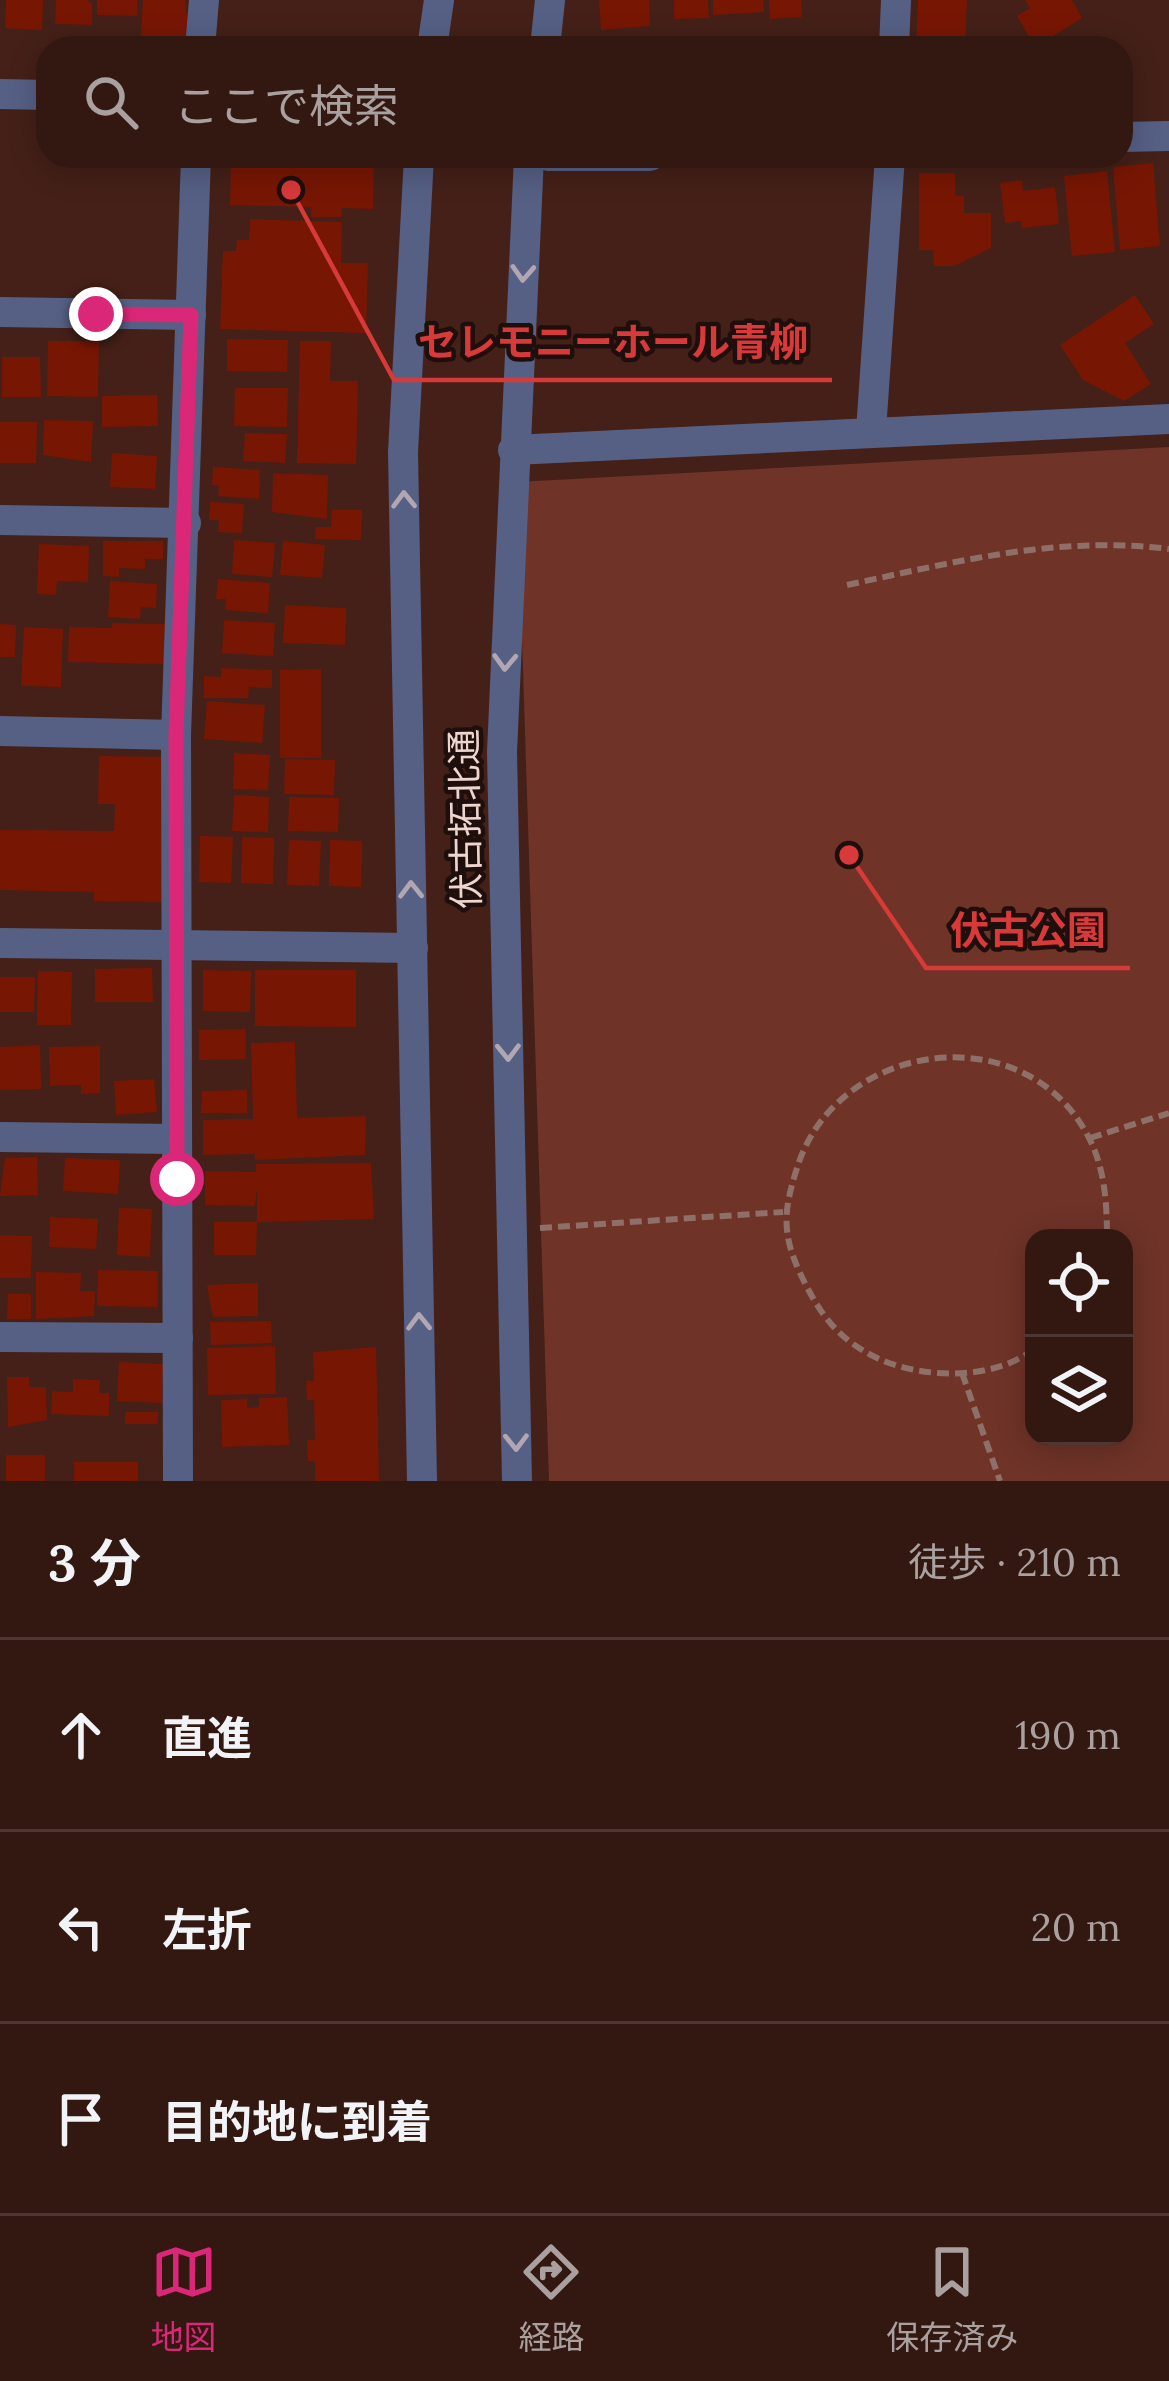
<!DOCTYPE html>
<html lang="ja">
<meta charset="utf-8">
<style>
body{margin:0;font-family:Lora,"Noto Sans JP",serif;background:#3b211b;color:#f1f3f6}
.controls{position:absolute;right:36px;bottom:36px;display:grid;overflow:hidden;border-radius:24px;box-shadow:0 6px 30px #0003}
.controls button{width:108px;height:108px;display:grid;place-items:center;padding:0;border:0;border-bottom:3px solid #4e3732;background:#331812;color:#f1f3f6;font:60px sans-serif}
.stop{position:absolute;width:36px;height:36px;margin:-27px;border:9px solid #db2777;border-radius:50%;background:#fff}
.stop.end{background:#db2777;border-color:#fff;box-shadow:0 3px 12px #0008}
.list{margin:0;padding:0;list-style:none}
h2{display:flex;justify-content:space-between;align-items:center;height:156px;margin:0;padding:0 48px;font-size:51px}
h2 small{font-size:39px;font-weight:400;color:#a9a09f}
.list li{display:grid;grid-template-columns:78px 1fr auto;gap:36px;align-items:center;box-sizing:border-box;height:192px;padding:0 48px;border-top:3px solid #4e3732}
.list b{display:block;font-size:45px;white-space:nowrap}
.list em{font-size:39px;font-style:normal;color:#a9a09f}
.icon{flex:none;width:66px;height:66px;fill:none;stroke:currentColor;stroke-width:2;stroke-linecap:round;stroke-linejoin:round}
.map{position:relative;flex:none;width:1169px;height:1481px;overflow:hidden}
.search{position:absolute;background:#331812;box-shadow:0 6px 30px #0003;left:36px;right:36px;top:36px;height:132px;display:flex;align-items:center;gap:30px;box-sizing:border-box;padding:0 42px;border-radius:36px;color:#a9a09f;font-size:45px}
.sheet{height:732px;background:#331812}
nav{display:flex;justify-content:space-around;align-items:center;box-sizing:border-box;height:168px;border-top:3px solid #4e3732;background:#331812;font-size:33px;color:#a9a09f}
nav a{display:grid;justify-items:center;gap:6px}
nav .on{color:#db2777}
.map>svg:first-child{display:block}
.green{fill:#6f3328;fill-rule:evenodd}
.building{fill:#781604}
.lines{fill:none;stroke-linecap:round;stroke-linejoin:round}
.path{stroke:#8f7069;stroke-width:6;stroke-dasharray:12 6;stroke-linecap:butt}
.minor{stroke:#566085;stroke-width:30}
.oneway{stroke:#b1a6b1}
.route{stroke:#db2777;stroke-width:15}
.labels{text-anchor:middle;stroke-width:9;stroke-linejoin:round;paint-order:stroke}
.street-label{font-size:36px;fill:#eed5cf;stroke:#1f0f0c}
.leader{fill:none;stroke:#d83939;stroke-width:4.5}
.callout-dot{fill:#d83939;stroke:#1f0f0c;stroke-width:4.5}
.callout-label{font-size:39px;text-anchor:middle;font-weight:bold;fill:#d83939;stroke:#1f0f0c;stroke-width:9;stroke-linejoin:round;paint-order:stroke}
</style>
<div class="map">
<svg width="1169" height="1481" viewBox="0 0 1169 1481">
<rect width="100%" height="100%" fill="#442018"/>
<path class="green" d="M 1169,447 L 1169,1481 L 549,1481 L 517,482 ZM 1034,1238 L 1124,1238 L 1124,1436 L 1034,1436 Z"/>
<g class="building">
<path d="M 6,0 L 43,0 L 42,30 L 5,28 Z"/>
<path d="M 56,0 L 87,0 L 92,4 L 92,25 L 55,24 Z"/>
<path d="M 97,0 L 137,0 L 137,16 L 97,15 Z"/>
<path d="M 143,0 L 185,0 L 190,43 L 140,48 Z"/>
<path d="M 599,0 L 649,0 L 650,26 L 601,30 Z"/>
<path d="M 674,0 L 708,0 L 709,18 L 674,19 Z"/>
<path d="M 713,0 L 763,0 L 764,12 L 713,15 Z"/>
<path d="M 769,0 L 801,0 L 802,17 L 770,19 Z"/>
<path d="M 918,0 L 967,0 L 965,48 L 916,48 Z"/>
<path d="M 1025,0 L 1072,0 L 1082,18 L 1035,47 L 1017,16 L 1030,8 Z"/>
<path d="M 231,156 L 374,156 L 373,209 L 342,208 L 341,217 L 311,217 L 311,207 L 230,205 Z"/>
<path d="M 1153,163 L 1160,246 L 1120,250 L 1113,167 Z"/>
<path d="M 1107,171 L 1115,252 L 1072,256 L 1064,176 Z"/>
<path d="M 919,173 L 955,173 L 955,196 L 964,196 L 964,213 L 991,213 L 991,248 L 954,266 L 934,266 L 933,250 L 919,250 Z"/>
<path d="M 1022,180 L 1023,191 L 1055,187 L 1059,224 L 1022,228 L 1021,221 L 1005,223 L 1000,183 Z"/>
<path d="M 250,219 L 342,222 L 341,263 L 368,263 L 366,333 L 220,329 L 223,251 L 236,251 L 237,240 L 249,240 Z"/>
<path d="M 1135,295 L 1154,324 L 1125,343 L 1151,384 L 1124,401 L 1083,380 L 1060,345 Z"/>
<path d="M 227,339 L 288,340 L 287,372 L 227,371 Z"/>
<path d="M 48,341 L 99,341 L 98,397 L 47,396 Z"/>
<path d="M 300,341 L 331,341 L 330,381 L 358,381 L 356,464 L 297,463 Z"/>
<path d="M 2,357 L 40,357 L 41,397 L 2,397 Z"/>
<path d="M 235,388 L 288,388 L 287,427 L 234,426 Z"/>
<path d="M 157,395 L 158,426 L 102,427 L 102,396 Z"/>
<path d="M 44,420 L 93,421 L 91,462 L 43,455 Z"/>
<path d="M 0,422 L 37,422 L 36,463 L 0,463 Z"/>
<path d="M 245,433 L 287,434 L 285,463 L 243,461 Z"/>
<path d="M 112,453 L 157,456 L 155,489 L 110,487 Z"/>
<path d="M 213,467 L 260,470 L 259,499 L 218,496 L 219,486 L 212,485 Z"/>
<path d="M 273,473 L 328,475 L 327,519 L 272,512 Z"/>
<path d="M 210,502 L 244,504 L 242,533 L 218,532 L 219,520 L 209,520 Z"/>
<path d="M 332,510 L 362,510 L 361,540 L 315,539 L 316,527 L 331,527 Z"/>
<path d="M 234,540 L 275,543 L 272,577 L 232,574 Z"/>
<path d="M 103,541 L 163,541 L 163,559 L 145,559 L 145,569 L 119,568 L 119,577 L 103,576 Z"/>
<path d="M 283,541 L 325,545 L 322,578 L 280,575 Z"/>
<path d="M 39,544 L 89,546 L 88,582 L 57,581 L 56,595 L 37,594 Z"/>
<path d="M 218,579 L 270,583 L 268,613 L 225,610 L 226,599 L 216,599 Z"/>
<path d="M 110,581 L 157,584 L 156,608 L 141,607 L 140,619 L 108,617 Z"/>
<path d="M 285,605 L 346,608 L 345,645 L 283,643 Z"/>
<path d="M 224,620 L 275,623 L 273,656 L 222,653 Z"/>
<path d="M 112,623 L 165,624 L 164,664 L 68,662 L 69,627 L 112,628 Z"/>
<path d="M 0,624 L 16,625 L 15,657 L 0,657 Z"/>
<path d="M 24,627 L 63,629 L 61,687 L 21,686 Z"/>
<path d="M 221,668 L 272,670 L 272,688 L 249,687 L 248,698 L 204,698 L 204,676 L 221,677 Z"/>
<path d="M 321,669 L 321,758 L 280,758 L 280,670 Z"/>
<path d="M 207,701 L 265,705 L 262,743 L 204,739 Z"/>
<path d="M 234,753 L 270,755 L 268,790 L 233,789 Z"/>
<path d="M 99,756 L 164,757 L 162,902 L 94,901 L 94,892 L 0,890 L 0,830 L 114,831 L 115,804 L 98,804 Z"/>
<path d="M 285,759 L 335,760 L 334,795 L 284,794 Z"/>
<path d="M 234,795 L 269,797 L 268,832 L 232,831 Z"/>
<path d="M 289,797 L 339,798 L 338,832 L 288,831 Z"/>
<path d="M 200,836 L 233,837 L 231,883 L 199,882 Z"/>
<path d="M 242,837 L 274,838 L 273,884 L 241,883 Z"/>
<path d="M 289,840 L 321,841 L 319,886 L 287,885 Z"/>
<path d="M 330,840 L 362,841 L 361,887 L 329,886 Z"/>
<path d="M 152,968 L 153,1002 L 95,1002 L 95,969 Z"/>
<path d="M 203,970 L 251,971 L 250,1012 L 203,1011 Z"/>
<path d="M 255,970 L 356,970 L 356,1027 L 255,1026 Z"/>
<path d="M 38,971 L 72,972 L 71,1025 L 37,1025 Z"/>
<path d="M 0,977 L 35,977 L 34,1012 L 0,1012 Z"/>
<path d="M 246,1029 L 246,1059 L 199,1060 L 199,1030 Z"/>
<path d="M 295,1042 L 297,1118 L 366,1116 L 365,1155 L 255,1160 L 255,1154 L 203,1155 L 203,1120 L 253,1119 L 251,1043 Z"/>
<path d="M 40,1045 L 41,1089 L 0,1090 L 0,1047 Z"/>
<path d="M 100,1046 L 100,1093 L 81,1094 L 81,1085 L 50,1086 L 49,1047 Z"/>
<path d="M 154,1079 L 157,1112 L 116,1115 L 114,1081 Z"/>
<path d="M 247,1090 L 247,1113 L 201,1113 L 202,1091 Z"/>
<path d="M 37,1157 L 38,1195 L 0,1196 L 5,1158 Z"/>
<path d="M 65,1158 L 120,1160 L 118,1194 L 63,1191 Z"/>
<path d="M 371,1163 L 374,1219 L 257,1222 L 257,1189 L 255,1206 L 205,1205 L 205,1171 L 256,1172 L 256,1164 Z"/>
<path d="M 119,1208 L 152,1209 L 150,1257 L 117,1255 Z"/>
<path d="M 50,1217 L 98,1219 L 96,1249 L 49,1247 Z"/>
<path d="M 214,1222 L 257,1222 L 256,1255 L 214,1255 Z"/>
<path d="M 0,1235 L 32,1236 L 31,1278 L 0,1278 Z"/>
<path d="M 98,1270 L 158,1271 L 158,1307 L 97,1306 Z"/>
<path d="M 36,1272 L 81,1273 L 80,1291 L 95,1291 L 94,1316 L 36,1319 Z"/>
<path d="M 258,1283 L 258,1316 L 213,1317 L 207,1285 Z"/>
<path d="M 8,1294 L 31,1294 L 31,1319 L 7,1319 Z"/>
<path d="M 271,1321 L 272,1343 L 211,1345 L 210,1322 Z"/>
<path d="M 275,1346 L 276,1394 L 208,1395 L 207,1348 Z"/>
<path d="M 376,1347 L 379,1481 L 315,1481 L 315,1461 L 308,1461 L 307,1440 L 315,1440 L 314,1400 L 307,1400 L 306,1381 L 314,1381 L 313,1352 Z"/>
<path d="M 119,1362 L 163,1364 L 162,1403 L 117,1401 Z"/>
<path d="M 7,1377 L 29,1377 L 29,1387 L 46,1387 L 47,1420 L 8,1427 Z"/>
<path d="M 73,1379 L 100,1380 L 99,1393 L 109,1393 L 109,1416 L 51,1414 L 52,1391 L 73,1392 Z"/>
<path d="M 287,1397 L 289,1445 L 222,1447 L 221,1400 L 247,1399 L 247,1408 L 259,1407 L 259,1398 Z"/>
<rect x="125" y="1412" width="33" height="12"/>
<rect x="6" y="1455" width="39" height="26"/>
<rect x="74" y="1462" width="64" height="19"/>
</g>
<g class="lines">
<g class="path">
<path d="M 847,585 C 955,562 1058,535 1169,549"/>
<path d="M 1090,1138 L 1169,1113"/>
<path d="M 540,1228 L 783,1212"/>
<path d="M 1034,1349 C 993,1381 922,1379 877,1358 C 836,1338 819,1313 800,1273 C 781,1232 784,1209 797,1168 C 837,1039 1028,1014 1090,1140 C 1105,1170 1107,1205 1107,1238"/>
<path d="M 962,1373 L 1000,1481"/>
</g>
<g class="minor">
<path d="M 200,48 L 204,0"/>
<path d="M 432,48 L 439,0"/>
<path d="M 545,48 L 550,0"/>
<path d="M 894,48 L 896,0"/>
<path d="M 0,94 L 48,95"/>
<path d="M 1121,137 L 1169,136"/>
<path d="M 419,156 L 403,452 L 422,1481"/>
<path d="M 548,156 L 650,156"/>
<path d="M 0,312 L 191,315"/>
<path d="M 871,431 L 890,156"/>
<path d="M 513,450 L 1169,419"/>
<path d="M 0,520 L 186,523"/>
<path d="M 0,731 L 176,735"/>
<path d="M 0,943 L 413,948"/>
<path d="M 0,1137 L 177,1139"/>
<path d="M 0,1337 L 178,1338"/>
<path d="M 178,1481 L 176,735 L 196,156"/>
<path d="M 517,1481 L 502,752 L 529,156"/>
</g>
</g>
<defs><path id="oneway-chevron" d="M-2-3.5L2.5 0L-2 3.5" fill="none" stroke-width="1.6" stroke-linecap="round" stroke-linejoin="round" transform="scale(3)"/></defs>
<g class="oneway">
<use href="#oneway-chevron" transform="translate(523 273) rotate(93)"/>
<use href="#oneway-chevron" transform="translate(404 500) rotate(-91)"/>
<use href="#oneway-chevron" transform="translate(505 662) rotate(92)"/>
<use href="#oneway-chevron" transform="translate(411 890) rotate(-91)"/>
<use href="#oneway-chevron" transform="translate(508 1052) rotate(89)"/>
<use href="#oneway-chevron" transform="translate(419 1322) rotate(-91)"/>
<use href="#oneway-chevron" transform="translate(516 1442) rotate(89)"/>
</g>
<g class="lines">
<path class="route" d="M 96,314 L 191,315 L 176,735 L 177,1179"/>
</g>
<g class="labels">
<g class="street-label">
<text transform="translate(465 819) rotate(-91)" y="13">伏古拓北通</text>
</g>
</g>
<path class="leader" d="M291 190L394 380H832M849 855L926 968H1130"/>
<g class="callout-dot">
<circle cx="291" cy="190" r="12"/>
<circle cx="849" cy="855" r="12"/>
</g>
<g class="callout-label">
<text x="613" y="356">セレモニーホール青柳</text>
<text x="1028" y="944">伏古公園</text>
</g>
</svg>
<div class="controls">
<button><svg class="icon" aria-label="locate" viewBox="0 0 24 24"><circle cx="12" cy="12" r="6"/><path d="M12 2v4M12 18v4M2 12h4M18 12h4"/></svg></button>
<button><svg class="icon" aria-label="layers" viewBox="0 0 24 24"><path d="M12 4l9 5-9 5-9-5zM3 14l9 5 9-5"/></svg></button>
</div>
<div class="stop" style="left:177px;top:1179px"></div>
<div class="stop end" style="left:96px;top:314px"></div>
<div class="search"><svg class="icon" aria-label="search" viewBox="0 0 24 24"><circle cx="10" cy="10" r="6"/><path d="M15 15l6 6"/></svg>ここで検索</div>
</div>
<section class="sheet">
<h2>3 分<small>徒歩 · 210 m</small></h2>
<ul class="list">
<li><svg class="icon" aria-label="ahead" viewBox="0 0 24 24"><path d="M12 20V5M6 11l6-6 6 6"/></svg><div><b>直進</b></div><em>190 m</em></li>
<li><svg class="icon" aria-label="left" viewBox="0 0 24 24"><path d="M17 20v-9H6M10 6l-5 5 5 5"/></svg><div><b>左折</b></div><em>20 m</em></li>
<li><svg class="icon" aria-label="arrive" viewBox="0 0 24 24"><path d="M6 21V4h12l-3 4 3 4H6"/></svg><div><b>目的地に到着</b></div></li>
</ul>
</section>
<nav>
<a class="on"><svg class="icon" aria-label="map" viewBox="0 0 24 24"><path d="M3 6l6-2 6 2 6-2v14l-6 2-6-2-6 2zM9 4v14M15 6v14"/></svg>地図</a>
<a><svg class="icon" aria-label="directions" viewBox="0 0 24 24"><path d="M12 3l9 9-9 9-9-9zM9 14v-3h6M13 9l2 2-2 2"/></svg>経路</a>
<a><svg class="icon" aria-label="saved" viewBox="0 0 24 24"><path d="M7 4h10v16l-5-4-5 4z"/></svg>保存済み</a>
</nav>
